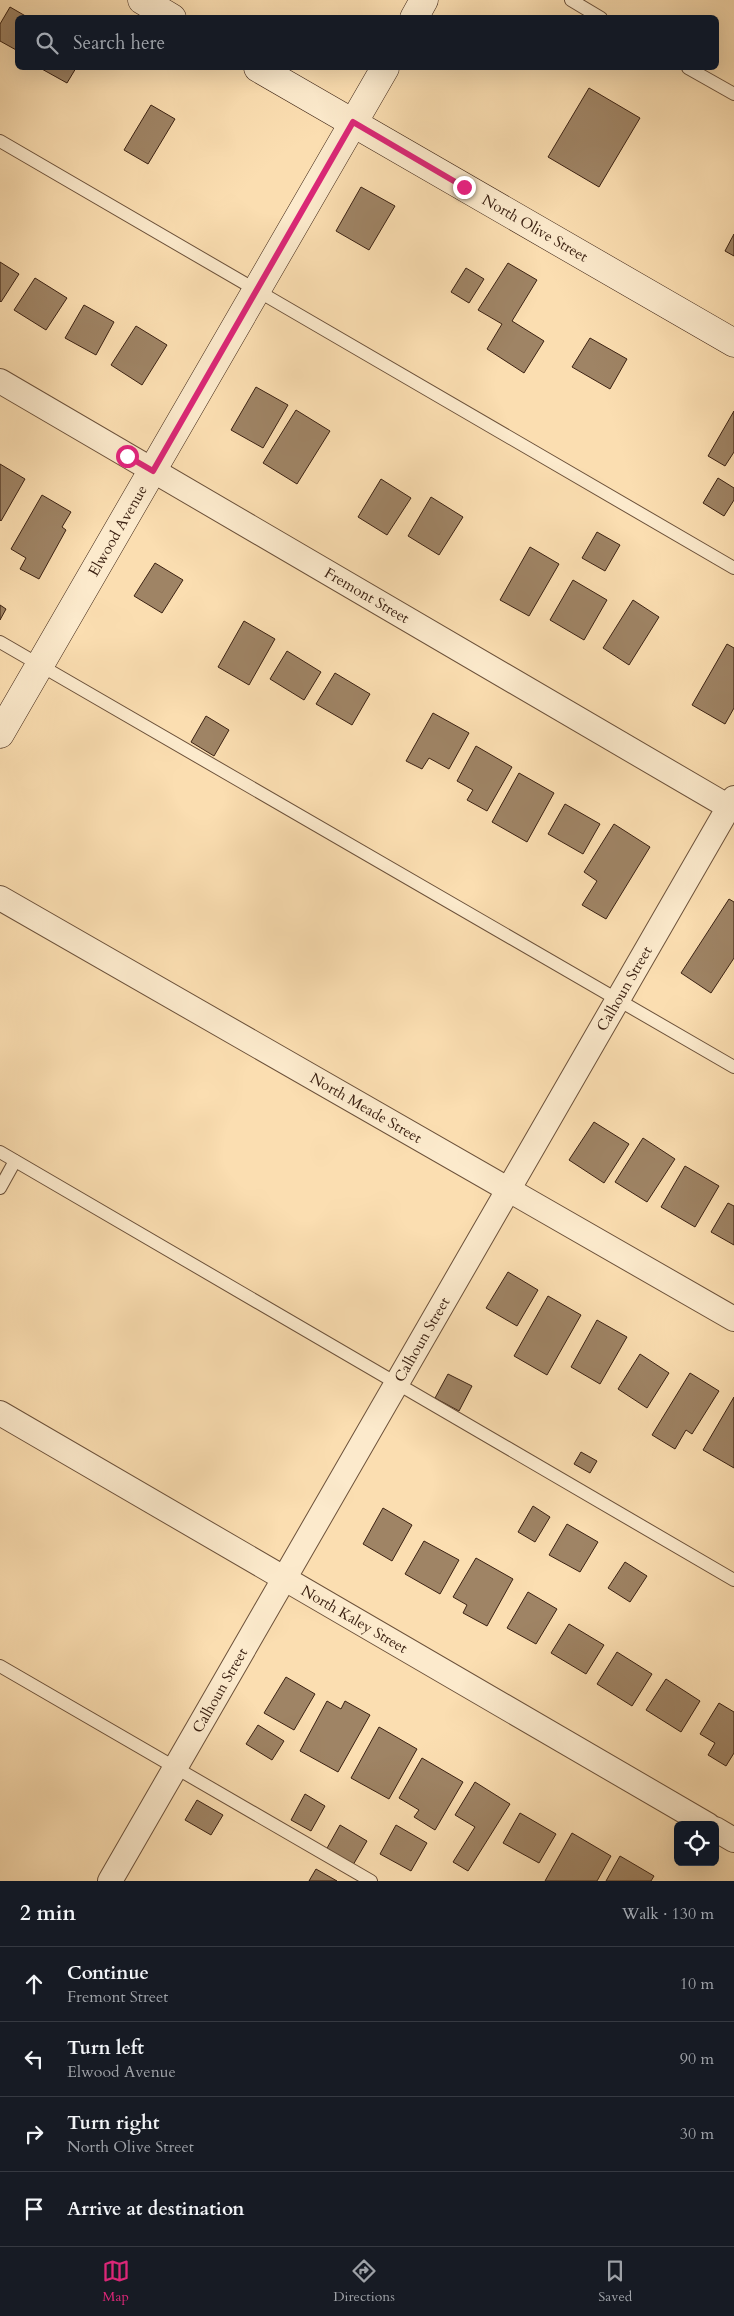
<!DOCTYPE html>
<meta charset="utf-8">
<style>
body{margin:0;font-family:Cardo,serif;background:#242831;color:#f1f3f6}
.controls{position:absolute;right:15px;bottom:15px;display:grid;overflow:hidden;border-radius:8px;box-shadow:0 5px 20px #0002}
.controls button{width:45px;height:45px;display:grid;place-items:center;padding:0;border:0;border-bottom:1px solid #363941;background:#171b24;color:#f1f3f6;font:25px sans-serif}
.stop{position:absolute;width:15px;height:15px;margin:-11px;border:4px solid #db2777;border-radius:50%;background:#fff}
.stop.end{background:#db2777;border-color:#fff;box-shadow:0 1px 5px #0008}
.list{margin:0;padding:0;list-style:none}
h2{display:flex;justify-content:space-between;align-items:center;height:65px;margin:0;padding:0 20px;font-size:21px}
h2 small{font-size:16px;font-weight:400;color:#9ea1a6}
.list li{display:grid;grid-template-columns:32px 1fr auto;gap:15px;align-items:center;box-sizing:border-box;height:75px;padding:0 20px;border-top:1px solid #363941}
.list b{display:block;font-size:19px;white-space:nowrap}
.list p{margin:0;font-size:16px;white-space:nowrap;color:#9ea1a6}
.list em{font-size:16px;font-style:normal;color:#9ea1a6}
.icon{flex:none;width:28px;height:28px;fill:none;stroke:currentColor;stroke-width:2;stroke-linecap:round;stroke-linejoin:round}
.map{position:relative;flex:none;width:734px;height:1881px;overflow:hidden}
.search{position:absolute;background:#171b24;box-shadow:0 5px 20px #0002;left:15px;right:15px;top:15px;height:55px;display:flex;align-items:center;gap:12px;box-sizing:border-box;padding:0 18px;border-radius:8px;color:#9ea1a6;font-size:19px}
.sheet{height:365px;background:#171b24}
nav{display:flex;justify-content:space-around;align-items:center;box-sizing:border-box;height:70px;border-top:1px solid #363941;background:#171b24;font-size:14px;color:#9ea1a6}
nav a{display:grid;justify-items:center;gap:2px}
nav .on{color:#db2777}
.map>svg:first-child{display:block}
.building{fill:#9f8465;stroke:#3c2213}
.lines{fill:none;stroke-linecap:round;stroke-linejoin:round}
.lane-casing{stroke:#6c513a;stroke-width:14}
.street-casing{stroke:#6c513a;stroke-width:26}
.secondary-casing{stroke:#3c2213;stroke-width:29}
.lane{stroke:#fceacc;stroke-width:12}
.street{stroke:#fceacc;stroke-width:24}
.secondary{stroke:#fceacc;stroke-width:28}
.route{stroke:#db2777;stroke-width:6}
.labels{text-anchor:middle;stroke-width:4;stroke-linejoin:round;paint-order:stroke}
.street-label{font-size:15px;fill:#3c2213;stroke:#fceacc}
</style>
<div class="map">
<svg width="734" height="1881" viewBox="0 0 734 1881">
<rect width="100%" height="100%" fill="#fbdeb1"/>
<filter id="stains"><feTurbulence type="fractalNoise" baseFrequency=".004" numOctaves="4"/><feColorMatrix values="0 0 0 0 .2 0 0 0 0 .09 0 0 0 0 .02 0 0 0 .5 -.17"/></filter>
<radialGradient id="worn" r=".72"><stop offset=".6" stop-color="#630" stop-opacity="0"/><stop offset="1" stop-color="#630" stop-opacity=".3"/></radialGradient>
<g class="building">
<path d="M 10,7 L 29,18 L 18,18 L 18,51 L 0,41 L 0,24 Z"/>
<path d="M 40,68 L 76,68 L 67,83 Z"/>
<path d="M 589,88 L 640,118 L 599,187 L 548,157 Z"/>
<path d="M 151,105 L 175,119 L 148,164 L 124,150 Z"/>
<path d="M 361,187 L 395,206 L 369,250 L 336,231 Z"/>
<path d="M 734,234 L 734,256 L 725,251 Z"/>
<path d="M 0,262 L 19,274 L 1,302 L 0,301 Z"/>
<path d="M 508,263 L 537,280 L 512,321 L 544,341 L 524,373 L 487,349 L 502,324 L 478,310 Z"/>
<path d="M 466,268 L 484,279 L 469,303 L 451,292 Z"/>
<path d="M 35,278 L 67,298 L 46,330 L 14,310 Z"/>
<path d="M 84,305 L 114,322 L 96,355 L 65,338 Z"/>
<path d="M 136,326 L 167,345 L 142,385 L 111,365 Z"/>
<path d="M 590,338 L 627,359 L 610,389 L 572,367 Z"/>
<path d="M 256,387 L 288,405 L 263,448 L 231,430 Z"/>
<path d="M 296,410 L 330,431 L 297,484 L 263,463 Z"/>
<path d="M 734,411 L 734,452 L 725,466 L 708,456 Z"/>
<path d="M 0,464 L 25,479 L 1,521 L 0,520 Z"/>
<path d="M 718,478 L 734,488 L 734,500 L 724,516 L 703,503 Z"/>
<path d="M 381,479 L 411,498 L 387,535 L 358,517 Z"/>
<path d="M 42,495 L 71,512 L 62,527 L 66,530 L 39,579 L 20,569 L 26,558 L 11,549 Z"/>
<path d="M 431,497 L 463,517 L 439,555 L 408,536 Z"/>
<path d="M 597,532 L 620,545 L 605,571 L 582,558 Z"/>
<path d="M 530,547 L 559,564 L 529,616 L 500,600 Z"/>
<path d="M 155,563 L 183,580 L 162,613 L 134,596 Z"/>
<path d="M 573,580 L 607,600 L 584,640 L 550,620 Z"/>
<path d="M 633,600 L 659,617 L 629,665 L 603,648 Z"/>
<path d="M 0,605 L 6,609 L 0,620 Z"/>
<path d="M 244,621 L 275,639 L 249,685 L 218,667 Z"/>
<path d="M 727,644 L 734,648 L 734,708 L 725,724 L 692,705 Z"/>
<path d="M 287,651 L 321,672 L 304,700 L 270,679 Z"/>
<path d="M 335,673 L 370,694 L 352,725 L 316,704 Z"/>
<path d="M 433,713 L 469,733 L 449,769 L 429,758 L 422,769 L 406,761 Z"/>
<path d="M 206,716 L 229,730 L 214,756 L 191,742 Z"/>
<path d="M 476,746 L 512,767 L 487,811 L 467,800 L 473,790 L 457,781 Z"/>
<path d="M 519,773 L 554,793 L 527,842 L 492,822 Z"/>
<path d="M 565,804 L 600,824 L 583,854 L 548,834 Z"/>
<path d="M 614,824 L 650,847 L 606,919 L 582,905 L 597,881 L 584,872 Z"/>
<path d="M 729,899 L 734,902 L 734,958 L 711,993 L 681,973 Z"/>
<path d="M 594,1122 L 629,1144 L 604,1183 L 569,1160 Z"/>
<path d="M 643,1138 L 675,1159 L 647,1202 L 615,1182 Z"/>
<path d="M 685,1166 L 719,1186 L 695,1227 L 661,1207 Z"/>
<path d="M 728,1203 L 734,1206 L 734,1245 L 711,1232 Z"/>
<path d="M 508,1272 L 538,1290 L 517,1326 L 486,1308 Z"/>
<path d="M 548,1296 L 581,1315 L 547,1375 L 514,1356 Z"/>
<path d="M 597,1320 L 627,1337 L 600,1384 L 571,1367 Z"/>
<path d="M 640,1354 L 669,1373 L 647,1408 L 618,1389 Z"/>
<path d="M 690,1373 L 719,1391 L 692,1434 L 686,1430 L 675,1449 L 652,1435 Z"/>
<path d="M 448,1374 L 472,1386 L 459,1411 L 435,1398 Z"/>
<path d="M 734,1397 L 734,1468 L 703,1450 Z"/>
<path d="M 581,1452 L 597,1461 L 590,1473 L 574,1464 Z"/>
<path d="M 533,1506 L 550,1517 L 535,1542 L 518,1532 Z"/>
<path d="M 383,1508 L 412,1525 L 392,1561 L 363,1544 Z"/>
<path d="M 567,1524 L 598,1542 L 580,1572 L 549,1555 Z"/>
<path d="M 424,1541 L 459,1560 L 440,1594 L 405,1574 Z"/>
<path d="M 476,1558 L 513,1579 L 487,1626 L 463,1613 L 467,1605 L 453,1597 Z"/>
<path d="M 625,1562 L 647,1576 L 630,1602 L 608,1588 Z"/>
<path d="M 528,1592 L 557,1609 L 536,1644 L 507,1628 Z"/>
<path d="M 569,1624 L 604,1645 L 586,1674 L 551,1653 Z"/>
<path d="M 617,1652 L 652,1674 L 632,1706 L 597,1684 Z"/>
<path d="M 286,1677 L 315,1694 L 294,1730 L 264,1713 Z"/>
<path d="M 666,1679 L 700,1701 L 681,1732 L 646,1710 Z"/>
<path d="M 327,1701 L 341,1709 L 345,1701 L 370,1715 L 338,1772 L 300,1751 Z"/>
<path d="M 719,1703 L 734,1712 L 734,1753 L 726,1766 L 708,1755 L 715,1743 L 700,1734 Z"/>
<path d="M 258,1725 L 284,1741 L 272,1760 L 246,1744 Z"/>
<path d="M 379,1727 L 417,1749 L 389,1799 L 351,1778 Z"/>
<path d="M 422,1758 L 463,1782 L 435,1830 L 414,1817 L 419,1810 L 399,1798 Z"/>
<path d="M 475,1782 L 510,1804 L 468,1871 L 453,1862 L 475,1827 L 455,1815 Z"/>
<path d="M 305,1794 L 325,1806 L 311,1831 L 291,1820 Z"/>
<path d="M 197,1800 L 223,1815 L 211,1835 L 185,1820 Z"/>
<path d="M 520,1813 L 556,1834 L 539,1863 L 503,1843 Z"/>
<path d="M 340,1825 L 367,1841 L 353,1865 L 326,1850 Z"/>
<path d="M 396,1825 L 427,1843 L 411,1871 L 380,1854 Z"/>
<path d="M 572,1833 L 611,1856 L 597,1881 L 545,1881 Z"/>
<path d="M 620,1856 L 654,1876 L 651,1881 L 606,1881 Z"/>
<path d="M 316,1869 L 337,1881 L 309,1881 Z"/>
</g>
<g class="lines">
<g class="lane-casing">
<g id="lane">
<path d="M 571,0 L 601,18"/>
<path d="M 688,68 L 734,94"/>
<path d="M 0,141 L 734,568"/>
<path d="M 0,642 L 734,1067"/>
<path d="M 0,1152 L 734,1580"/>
<path d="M 0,1188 L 15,1161"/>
<path d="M 0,1666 L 371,1881"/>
</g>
</g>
<g class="street-casing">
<g id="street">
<path id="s1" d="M 0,381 L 734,810"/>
<path id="s2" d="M 0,898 L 734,1319"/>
<path id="s3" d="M 0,1413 L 708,1825"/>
<path d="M 715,1829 L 734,1840"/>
<path id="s4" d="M 110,1881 L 734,798"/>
</g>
</g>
<g class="secondary-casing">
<g id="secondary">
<path d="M 142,0 L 172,18"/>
<path d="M 414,18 L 424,0"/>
<path id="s5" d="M 258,68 L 734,343"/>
<path id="s6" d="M 0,734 L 385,68"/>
</g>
</g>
<use href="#lane" class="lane"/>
<use href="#street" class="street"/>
<use href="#secondary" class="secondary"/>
</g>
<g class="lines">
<path class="route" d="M 127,456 L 153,471 L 353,122 L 464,187"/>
</g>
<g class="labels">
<g class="street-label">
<text dy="5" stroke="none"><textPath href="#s5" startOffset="320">North Olive Street</textPath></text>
<text dy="5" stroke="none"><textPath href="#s6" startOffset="235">Elwood Avenue</textPath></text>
<text dy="5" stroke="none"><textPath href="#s1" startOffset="425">Fremont Street</textPath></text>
<text dy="5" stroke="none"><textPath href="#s4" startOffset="1030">Calhoun Street</textPath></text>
<text dy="5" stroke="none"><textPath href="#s2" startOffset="422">North Meade Street</textPath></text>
<text dy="5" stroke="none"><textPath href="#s4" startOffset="625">Calhoun Street</textPath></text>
<text dy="5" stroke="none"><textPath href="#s3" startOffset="410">North Kaley Street</textPath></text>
<text dy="5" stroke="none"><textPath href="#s4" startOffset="220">Calhoun Street</textPath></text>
</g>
</g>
<rect width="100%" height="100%" filter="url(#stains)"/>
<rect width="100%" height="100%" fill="url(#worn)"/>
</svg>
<div class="controls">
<button><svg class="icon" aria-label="locate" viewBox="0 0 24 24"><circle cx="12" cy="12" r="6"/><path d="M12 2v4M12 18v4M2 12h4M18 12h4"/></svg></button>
</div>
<div class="stop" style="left:127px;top:456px"></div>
<div class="stop end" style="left:464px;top:187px"></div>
<div class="search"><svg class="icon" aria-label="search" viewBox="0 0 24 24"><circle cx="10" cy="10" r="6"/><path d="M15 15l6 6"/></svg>Search here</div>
</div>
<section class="sheet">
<h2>2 min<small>Walk · 130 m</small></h2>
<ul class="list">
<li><svg class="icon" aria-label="ahead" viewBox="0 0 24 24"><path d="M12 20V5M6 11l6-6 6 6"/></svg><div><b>Continue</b><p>Fremont Street</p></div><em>10 m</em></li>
<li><svg class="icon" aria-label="left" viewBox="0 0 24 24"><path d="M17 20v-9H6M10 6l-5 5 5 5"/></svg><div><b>Turn left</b><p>Elwood Avenue</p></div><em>90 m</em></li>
<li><svg class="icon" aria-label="right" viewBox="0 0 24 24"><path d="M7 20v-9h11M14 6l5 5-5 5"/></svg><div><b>Turn right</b><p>North Olive Street</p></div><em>30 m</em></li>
<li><svg class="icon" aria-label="arrive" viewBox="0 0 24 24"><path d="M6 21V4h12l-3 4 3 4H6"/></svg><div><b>Arrive at destination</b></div></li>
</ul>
</section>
<nav>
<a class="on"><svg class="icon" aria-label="map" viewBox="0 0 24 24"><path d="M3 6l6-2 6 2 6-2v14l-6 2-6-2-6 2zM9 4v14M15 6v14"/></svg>Map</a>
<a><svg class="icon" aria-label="directions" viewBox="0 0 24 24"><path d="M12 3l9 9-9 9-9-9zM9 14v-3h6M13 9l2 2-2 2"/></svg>Directions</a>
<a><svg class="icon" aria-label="saved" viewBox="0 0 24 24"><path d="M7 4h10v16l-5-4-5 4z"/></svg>Saved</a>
</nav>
